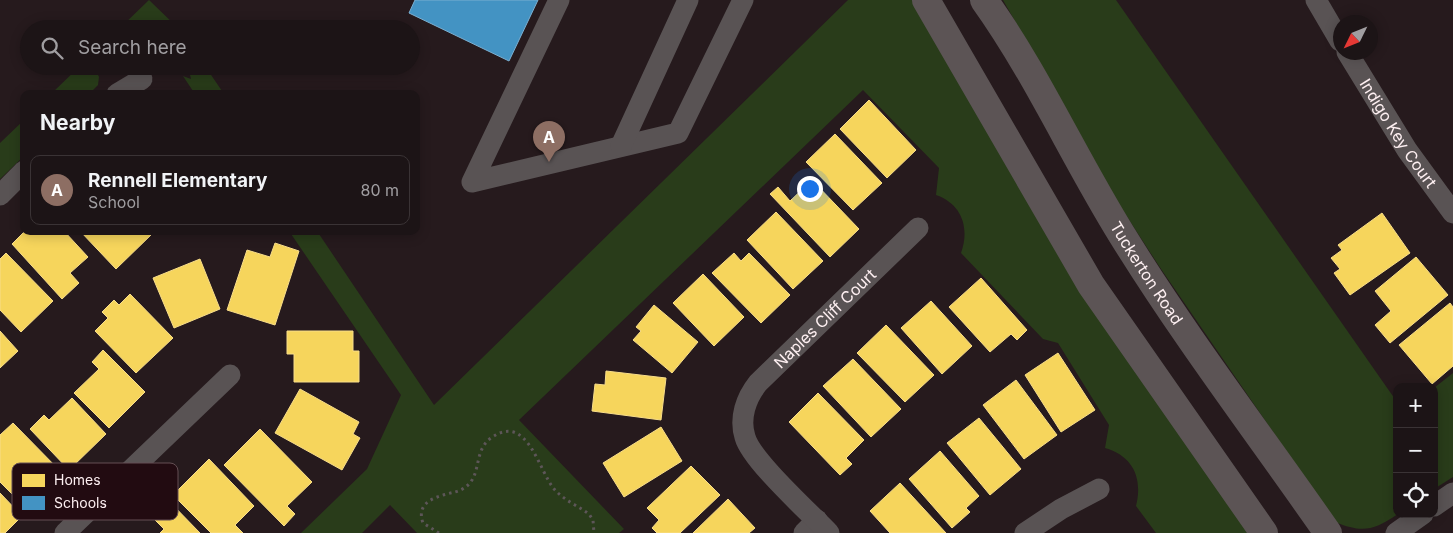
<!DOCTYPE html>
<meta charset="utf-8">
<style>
body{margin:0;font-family:Inter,sans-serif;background:#251d1f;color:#f1f3f6}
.controls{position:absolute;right:15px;bottom:15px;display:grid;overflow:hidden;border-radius:10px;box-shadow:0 2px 12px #0003}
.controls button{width:45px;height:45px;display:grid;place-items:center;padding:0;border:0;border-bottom:1px solid #3a3335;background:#1c1416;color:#f1f3f6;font:25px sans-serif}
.compass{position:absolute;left:1333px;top:15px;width:45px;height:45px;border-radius:50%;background:#1c1416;box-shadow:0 2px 12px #0003;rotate:227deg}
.you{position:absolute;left:809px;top:188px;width:18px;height:18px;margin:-12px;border:4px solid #fff;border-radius:50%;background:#1a73e8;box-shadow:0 0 0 8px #1a73e833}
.badge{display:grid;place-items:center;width:32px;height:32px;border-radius:50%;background:#8c9099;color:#fff;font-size:16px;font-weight:700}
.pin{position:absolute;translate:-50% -41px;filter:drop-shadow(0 1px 2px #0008)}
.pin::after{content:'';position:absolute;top:26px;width:18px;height:15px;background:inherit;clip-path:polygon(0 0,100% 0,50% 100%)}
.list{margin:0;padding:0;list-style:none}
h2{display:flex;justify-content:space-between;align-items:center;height:65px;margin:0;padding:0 20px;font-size:21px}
h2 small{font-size:16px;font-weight:400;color:#a09ea1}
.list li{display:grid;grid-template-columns:32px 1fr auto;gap:15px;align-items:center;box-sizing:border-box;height:70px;margin:0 10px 10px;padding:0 10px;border:1px solid #3a3335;border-radius:10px}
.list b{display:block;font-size:19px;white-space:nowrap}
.list p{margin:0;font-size:16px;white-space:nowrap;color:#a09ea1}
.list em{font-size:16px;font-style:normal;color:#a09ea1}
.icon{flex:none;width:28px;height:28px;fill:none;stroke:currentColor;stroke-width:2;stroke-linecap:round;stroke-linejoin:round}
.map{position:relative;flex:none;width:1453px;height:533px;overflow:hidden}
.search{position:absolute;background:#1c1416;box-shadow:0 2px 12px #0003;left:20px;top:20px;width:400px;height:55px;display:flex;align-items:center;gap:12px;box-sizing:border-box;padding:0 18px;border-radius:28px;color:#a09ea1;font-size:19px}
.panel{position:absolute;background:#1c1416;box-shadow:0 2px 12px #0003;left:20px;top:90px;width:400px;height:145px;border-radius:10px}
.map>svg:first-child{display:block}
.green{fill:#293c1a}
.homes{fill:#f6d55c;stroke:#f8dd89}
.schools{fill:#4393c3;stroke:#7bafd1}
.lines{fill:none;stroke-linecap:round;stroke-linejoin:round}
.path{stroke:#5d5658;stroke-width:3;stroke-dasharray:2.5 4;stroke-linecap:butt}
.minor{stroke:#595354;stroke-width:21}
.major{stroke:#5c5455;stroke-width:28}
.labels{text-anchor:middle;stroke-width:5;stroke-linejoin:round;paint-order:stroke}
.street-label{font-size:16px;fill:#fdeff1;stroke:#220b11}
.key{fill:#220b11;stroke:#644f54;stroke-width:1}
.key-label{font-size:14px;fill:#fdeff1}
</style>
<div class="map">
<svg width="1453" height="533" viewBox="0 0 1453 533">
<rect width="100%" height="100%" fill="#261a1d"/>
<g class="green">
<path d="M 149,0 L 179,29 L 119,29 Z"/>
<path d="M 848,0 L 913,0 L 1249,533 L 1156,533 L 1136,506 C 1143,478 1133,456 1105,448 L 1109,425 L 1058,343 L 1043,339 L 961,253 C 970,228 962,204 936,195 L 939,168 L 863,90 L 519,420 L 624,529 L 619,533 L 417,533 L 390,505 L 362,533 L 301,533 L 367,469 L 401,395 L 289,231 L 317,231 L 434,405 Z"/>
<path d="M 1003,0 L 1116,0 L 1397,402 L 1398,514 C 1373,531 1362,533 1335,522 L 1161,269 L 1120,206 Z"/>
<path d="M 80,66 L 94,66 L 99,77 L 98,85 L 89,94 L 51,94 Z"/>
<path d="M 188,66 L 205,66 L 224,94 L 195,94 L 183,76 L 191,79 Z"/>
<path d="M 24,120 L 24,156 L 0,179 L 0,143 Z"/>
<path d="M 1453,373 L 1453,477 L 1434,489 L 1434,388 Z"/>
</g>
<g class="homes">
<path d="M 869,100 L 916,150 L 887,178 L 840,129 Z"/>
<path d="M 835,134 L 882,183 L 853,210 L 806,162 Z"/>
<path d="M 812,180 L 859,229 L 830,257 L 770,194 L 778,187 L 790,201 Z"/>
<path d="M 776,212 L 823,261 L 793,289 L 747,240 Z"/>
<path d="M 1382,213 L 1410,253 L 1350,295 L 1334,273 L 1340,269 L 1331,258 L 1342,250 L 1338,245 Z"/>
<path d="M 25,231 L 64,231 L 88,257 L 70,273 L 79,283 L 62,299 L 12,244 Z"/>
<path d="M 80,231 L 147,231 L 151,235 L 116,269 Z"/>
<path d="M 275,243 L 299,251 L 275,325 L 227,310 L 247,250 L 270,257 Z"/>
<path d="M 6,253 L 53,301 L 21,332 L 0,310 L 0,259 Z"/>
<path d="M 734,253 L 741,261 L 749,253 L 790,295 L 761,323 L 712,273 Z"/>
<path d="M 1416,257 L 1448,295 L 1390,343 L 1375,325 L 1391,311 L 1375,291 Z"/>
<path d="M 200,259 L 220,309 L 174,328 L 153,278 Z"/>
<path d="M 703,274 L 744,317 L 714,346 L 673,303 Z"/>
<path d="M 981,278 L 1027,330 L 1017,340 L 1011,334 L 990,352 L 949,307 Z"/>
<path d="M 130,294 L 173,338 L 136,373 L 95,331 L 108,318 L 102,312 L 114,300 L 119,305 Z"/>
<path d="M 931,301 L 972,346 L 942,374 L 901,328 Z"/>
<path d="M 1450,303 L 1453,307 L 1453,366 L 1432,384 L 1399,345 Z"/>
<path d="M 654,305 L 698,342 L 672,373 L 633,340 L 641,331 L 636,327 Z"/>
<path d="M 886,325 L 934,375 L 905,402 L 857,353 Z"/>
<path d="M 0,331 L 18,351 L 0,368 Z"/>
<path d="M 287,331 L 353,331 L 353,351 L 359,351 L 359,382 L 294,382 L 294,354 L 287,354 Z"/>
<path d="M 103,350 L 145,392 L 109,428 L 74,393 L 99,369 L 92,362 Z"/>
<path d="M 1058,353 L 1095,410 L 1061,432 L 1025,375 Z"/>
<path d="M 853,359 L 901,409 L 871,437 L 823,386 Z"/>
<path d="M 606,371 L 666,378 L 661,420 L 592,411 L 595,384 L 605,385 Z"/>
<path d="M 1016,380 L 1057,435 L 1024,459 L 983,405 Z"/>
<path d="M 300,389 L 359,422 L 353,434 L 360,438 L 342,470 L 275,433 Z"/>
<path d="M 818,393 L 864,440 L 846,458 L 852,464 L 840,475 L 789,422 Z"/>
<path d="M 72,398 L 106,434 L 69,470 L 30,429 L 44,415 L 49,420 Z"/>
<path d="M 979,418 L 1021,469 L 990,495 L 947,443 Z"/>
<path d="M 13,423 L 63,474 L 27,509 L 0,482 L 0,435 Z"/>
<path d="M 661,427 L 682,461 L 624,497 L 603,463 Z"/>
<path d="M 260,429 L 312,482 L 287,506 L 295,514 L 284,526 L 224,465 Z"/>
<path d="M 940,451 L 979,496 L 966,508 L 970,512 L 952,528 L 909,479 Z"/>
<path d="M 209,459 L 254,506 L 235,525 L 243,533 L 211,533 L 173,495 Z"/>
<path d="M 691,466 L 720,495 L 680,533 L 657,533 L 652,528 L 659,520 L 647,508 Z"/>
<path d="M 900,483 L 946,533 L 890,533 L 870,511 Z"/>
<path d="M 0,493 L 22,516 L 5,533 L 0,533 Z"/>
<path d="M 167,499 L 200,533 L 160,533 L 164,529 L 150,515 Z"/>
<path d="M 728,499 L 755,528 L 749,533 L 693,533 Z"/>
</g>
<path class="schools" d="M 415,0 L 538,0 L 509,61 L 409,13 Z"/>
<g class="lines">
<path class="path" d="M 439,533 L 423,523 C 415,501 438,496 455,492 C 486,483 470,453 491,438 C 528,411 539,473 555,490 C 564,500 578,506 589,514 L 593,520 L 594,533"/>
<g class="minor">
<path d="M 559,0 L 472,182 L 678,133 L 743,0"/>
<path d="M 1316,0 L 1340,41"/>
<path id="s1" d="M 1347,52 L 1407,150 L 1453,213"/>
<path d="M 117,94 L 142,79"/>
<path d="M 621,146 L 688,0"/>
<path d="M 0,195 L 24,171"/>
<path d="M 1434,506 L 1453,493"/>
<path d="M 65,533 L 230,375"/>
<path d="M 804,533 L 817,520"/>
<path id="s2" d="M 829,533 C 810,513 751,460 745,437 C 739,418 746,398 758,383 L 918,228"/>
<path d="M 1025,533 L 1061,509 L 1099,489"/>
<path d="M 1396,533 L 1423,514"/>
</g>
<g class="major">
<path d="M 926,0 L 1091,285 L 1264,533"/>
<path id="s3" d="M 984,0 C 1037,74 1074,158 1122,235 C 1185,337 1259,434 1328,533"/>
</g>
</g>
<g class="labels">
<g class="street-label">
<text dy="6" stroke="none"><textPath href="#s1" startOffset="96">Indigo Key Court</textPath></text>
<text dy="6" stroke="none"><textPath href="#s3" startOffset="318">Tuckerton Road</textPath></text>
<text dy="6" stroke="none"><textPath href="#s2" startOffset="279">Naples Cliff Court</textPath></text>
</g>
</g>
<rect x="12" y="463" width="166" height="57" rx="8" class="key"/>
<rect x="22" y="474" width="23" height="13" fill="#f6d55c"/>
<rect x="22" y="496" width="23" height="14" fill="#4393c3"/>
<g class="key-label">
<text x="54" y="485">Homes</text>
<text x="54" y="508">Schools</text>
</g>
</svg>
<div class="controls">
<button>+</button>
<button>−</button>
<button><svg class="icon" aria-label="locate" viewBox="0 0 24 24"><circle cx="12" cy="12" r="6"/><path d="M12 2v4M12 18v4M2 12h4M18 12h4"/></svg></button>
</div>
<svg class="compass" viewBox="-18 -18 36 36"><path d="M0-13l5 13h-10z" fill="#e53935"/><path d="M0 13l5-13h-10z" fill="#a09ea1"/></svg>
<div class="you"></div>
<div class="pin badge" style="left:549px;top:162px;background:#8d6e63">A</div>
<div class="search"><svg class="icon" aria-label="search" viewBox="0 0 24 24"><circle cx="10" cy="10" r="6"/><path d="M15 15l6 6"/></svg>Search here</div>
<section class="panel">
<h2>Nearby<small></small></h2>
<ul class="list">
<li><span class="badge" style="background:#8d6e63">A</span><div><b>Rennell Elementary</b><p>School</p></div><em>80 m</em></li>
</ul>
</section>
</div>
